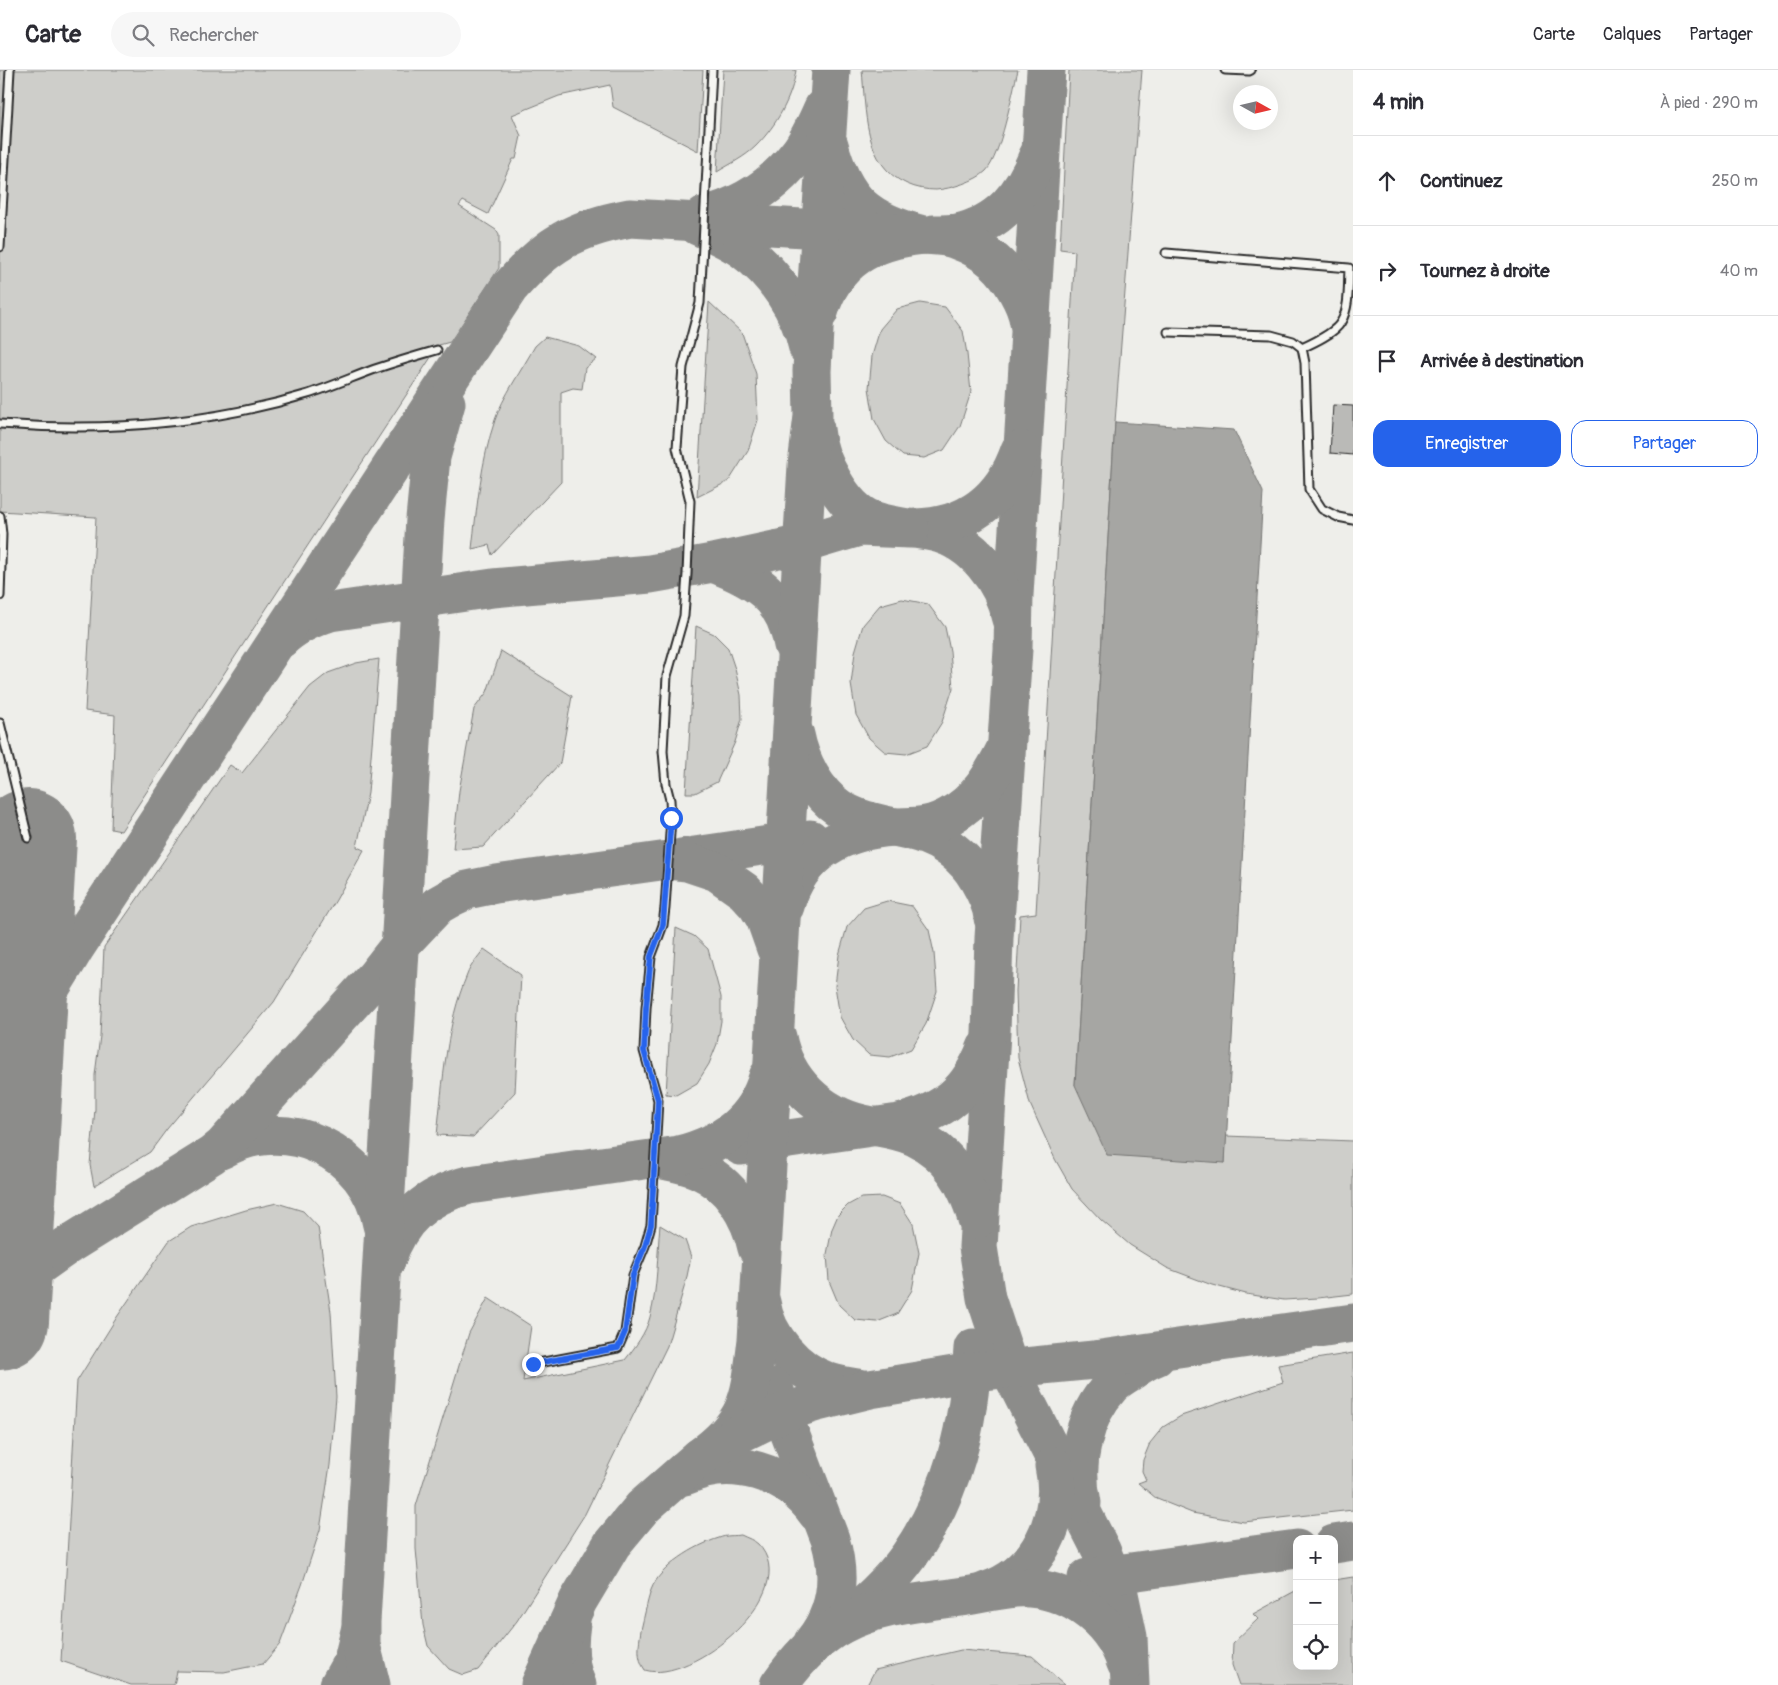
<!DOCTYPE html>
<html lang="fr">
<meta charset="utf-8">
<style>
body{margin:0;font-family:Pangolin,sans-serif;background:#f7f7f7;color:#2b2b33}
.controls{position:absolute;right:15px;bottom:15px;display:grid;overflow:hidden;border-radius:10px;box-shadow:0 5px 20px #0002}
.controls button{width:45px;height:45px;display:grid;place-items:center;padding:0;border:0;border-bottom:1px solid #e1e1e2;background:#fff;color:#2b2b33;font:25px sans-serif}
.compass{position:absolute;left:1233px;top:15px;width:45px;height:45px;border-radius:50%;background:#fff;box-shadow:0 5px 20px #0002;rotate:98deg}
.stop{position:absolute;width:15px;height:15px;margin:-11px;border:4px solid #2563eb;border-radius:50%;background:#fff}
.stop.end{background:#2563eb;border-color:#fff;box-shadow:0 1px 5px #0008}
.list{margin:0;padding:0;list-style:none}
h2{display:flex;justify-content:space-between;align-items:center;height:65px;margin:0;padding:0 20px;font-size:21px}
h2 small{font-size:16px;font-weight:400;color:#7c7c81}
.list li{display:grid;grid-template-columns:32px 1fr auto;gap:15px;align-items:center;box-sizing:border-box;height:90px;padding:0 20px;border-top:1px solid #e1e1e2}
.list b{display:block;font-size:19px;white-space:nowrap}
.list em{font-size:16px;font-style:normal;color:#7c7c81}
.actions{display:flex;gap:10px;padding:15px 20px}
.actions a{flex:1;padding:11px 0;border:1px solid #2563eb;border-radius:15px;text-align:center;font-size:18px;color:#2563eb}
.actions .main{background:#2563eb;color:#fff}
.icon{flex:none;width:28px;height:28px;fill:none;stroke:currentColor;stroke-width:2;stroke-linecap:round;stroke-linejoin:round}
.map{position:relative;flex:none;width:1353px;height:1615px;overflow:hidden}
header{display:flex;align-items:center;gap:30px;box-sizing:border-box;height:70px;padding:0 25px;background:#fff;border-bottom:1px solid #e1e1e2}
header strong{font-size:24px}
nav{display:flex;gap:28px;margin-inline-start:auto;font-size:18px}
.search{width:350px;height:45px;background:#f7f7f7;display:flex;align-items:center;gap:12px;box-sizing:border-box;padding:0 18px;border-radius:28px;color:#7c7c81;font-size:19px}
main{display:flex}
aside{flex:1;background:#fff}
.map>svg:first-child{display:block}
.green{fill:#cececa;stroke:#7c7c7a}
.water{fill:#a6a6a3;stroke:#757573}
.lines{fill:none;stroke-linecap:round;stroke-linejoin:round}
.taxiway{stroke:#8c8c8a;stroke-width:39}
.runway{stroke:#8c8c8a;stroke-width:98}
.building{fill:#babab7;stroke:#2b2b2b}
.lane-casing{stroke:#2b2b2b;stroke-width:11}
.lane{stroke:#f6f6f2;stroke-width:7}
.route{stroke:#2563eb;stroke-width:6}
</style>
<header>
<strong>Carte</strong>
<div class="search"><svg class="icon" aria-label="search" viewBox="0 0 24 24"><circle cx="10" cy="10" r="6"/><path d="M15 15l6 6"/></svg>Rechercher</div>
<nav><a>Carte</a><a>Calques</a><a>Partager</a></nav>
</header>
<main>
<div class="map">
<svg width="1353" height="1615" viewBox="0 0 1353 1615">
<rect width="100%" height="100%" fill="#eeeeea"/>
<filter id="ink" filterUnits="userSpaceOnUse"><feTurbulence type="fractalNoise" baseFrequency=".02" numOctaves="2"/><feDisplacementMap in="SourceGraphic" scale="10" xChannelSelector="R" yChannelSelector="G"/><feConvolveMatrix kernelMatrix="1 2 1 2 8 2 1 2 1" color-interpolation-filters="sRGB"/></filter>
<g filter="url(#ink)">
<g class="green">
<path d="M 0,0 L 703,0 L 698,81 L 613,37 L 610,15 L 559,26 L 512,45 L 521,66 L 516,89 L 513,89 L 488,144 L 463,131 L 459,136 L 496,160 L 499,165 L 499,198 L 450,272 L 439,275 L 121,761 L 111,759 L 115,645 L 85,641 L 96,447 L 0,441 Z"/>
<path d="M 723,0 L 796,0 C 792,28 776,56 756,76 C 745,87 730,94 717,102 Z"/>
<path d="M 862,0 L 1018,0 C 1012,23 1001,85 986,101 C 976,111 950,119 936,120 C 926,120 916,118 907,114 C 863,95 866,40 862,0 Z"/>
<path d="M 1069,0 L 1142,0 L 1115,352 L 1075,1015 L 1225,1093 L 1226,1066 L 1353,1071 L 1353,1224 L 1318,1228 L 1284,1230 L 1246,1224 L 1212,1215 L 1167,1198 L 1130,1175 L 1101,1150 L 1072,1119 L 1055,1089 L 1030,1034 L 1018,988 L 1016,921 L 1020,845 L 1036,843 L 1075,181 L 1060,179 Z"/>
<path d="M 709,232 L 742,263 L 756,304 L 758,350 L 748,381 L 729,411 L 697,427 Z"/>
<path d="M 920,233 L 945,237 L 963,261 L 967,284 L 971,322 L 960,356 L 944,380 L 924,388 L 903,386 L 886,371 L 874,349 L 869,318 L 872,286 L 880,259 L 897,239 Z"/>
<path d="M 545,267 L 579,276 L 596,289 L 585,298 L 582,319 L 573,318 L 561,322 L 561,412 L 492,485 L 489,475 L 472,479 C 477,435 481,392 495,350 C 502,328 523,298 535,276 Z"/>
<path d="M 902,529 L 928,534 L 945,557 L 950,581 L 953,618 L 942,652 L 927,676 L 906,684 L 885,682 L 869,668 L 856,645 L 851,614 L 855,582 L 863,555 L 880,535 Z"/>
<path d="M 696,556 L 714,564 L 728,578 L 735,599 L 741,625 L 742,649 L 735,672 L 717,712 L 695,723 L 686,723 Z"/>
<path d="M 501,581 L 572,626 L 560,693 L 483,777 L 453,779 L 459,721 L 474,639 L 487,622 Z"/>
<path d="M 379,589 L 368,723 L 357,777 L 364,780 L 336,830 L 274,932 L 167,1059 L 150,1082 L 94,1116 L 90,1095 L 95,1039 L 95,1005 L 100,966 L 104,877 L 230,695 L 242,703 L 310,617 L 328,603 L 356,593 Z"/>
<path d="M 887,831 L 912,836 L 929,860 L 934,883 L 937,921 L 926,954 L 911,979 L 890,987 L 869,985 L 853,970 L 840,947 L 835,916 L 839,885 L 847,857 L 864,838 Z"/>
<path d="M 676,858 L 694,866 L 708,879 L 721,927 L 721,951 L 717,974 L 709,994 L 697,1013 L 676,1025 L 666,1024 Z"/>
<path d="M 484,879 L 521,905 L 515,1022 L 473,1067 L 437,1065 C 443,1012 446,955 467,905 C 470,896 478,887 484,879 Z"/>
<path d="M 882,1127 L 900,1134 L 913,1154 L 919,1183 L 912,1220 L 897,1244 L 877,1252 L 855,1250 L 839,1235 L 829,1211 L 827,1184 L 832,1159 L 838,1145 L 848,1135 L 861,1128 Z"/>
<path d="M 277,1133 L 303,1141 L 318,1157 L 331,1242 L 336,1327 L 330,1395 L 320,1460 L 302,1515 L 280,1574 L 263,1594 L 224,1602 L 177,1601 L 174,1615 L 131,1615 L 61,1591 L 77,1311 L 117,1247 L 169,1171 L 191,1157 L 246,1140 Z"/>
<path d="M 660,1155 L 685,1170 L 691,1187 L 686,1211 L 667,1276 L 585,1444 L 517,1551 L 478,1600 L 463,1605 L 449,1599 L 428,1576 L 423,1555 L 416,1479 L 416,1436 L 469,1263 L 488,1228 L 531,1256 L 523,1311 L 625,1290 C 635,1277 646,1263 650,1247 C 658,1218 657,1185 660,1155 Z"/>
<path d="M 1353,1283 L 1353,1440 L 1244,1452 L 1192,1443 L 1157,1429 L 1138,1413 L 1146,1410 L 1142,1401 L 1143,1390 L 1150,1373 L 1163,1357 L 1181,1346 L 1283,1312 L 1278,1295 Z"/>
<path d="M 741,1465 C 747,1468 754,1470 758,1474 C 805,1522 691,1615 645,1600 C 636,1587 639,1575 641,1560 C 644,1547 647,1533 651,1520 C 660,1496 696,1475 719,1468 C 726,1465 734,1466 741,1465 Z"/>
<path d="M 1353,1507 L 1353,1615 L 1239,1615 L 1232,1595 L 1233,1573 L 1258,1549 L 1253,1544 L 1297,1520 L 1297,1596 L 1334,1596 L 1334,1510 Z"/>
<path d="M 961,1580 L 1032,1586 L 1065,1615 L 867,1615 L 875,1600 Z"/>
</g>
<path class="water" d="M 1115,352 L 1234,360 L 1263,422 L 1225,1093 L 1107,1085 L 1075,1015 Z"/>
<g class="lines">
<g class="taxiway">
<path d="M 1046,0 L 1014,525 L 1013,579 L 994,868 L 991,963 L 978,1177 L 986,1228 L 1009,1298 L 1101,1480 L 1119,1524 L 1128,1567 L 1130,1615"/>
<path d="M 703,146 C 742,136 775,115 799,83 C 809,70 816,53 823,38"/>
<path d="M 698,156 C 713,163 729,170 742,179 C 774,202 800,240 808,278"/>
<path d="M 934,164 C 941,164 950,164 957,163 C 1000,154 1023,124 1038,86"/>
<path d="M 819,242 C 834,190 872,170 923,165 C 868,151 844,132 829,75"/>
<path d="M 815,359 C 817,389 843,439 872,450 C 892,457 912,458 933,462 C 973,471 1003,510 1011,549"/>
<path d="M 915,458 C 966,457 1003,430 1020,380"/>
<path d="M 713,493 C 755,509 785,526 793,575"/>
<path d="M 281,569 C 295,555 312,548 330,542 L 493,518 L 650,504 L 713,493 L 802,474 L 859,457 L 910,459"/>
<path d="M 795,665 C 800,691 816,723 839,738 C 863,754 893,755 919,763 C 943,770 966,788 978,809 C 985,821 992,834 993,848"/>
<path d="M 681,788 L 810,769"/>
<path d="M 785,836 C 799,783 843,760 894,757 C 916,756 929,758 950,746 C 978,730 991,708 1005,680"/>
<path d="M 777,967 C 785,1011 820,1044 863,1054 C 881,1058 898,1059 915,1067 C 950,1084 967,1113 977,1149"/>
<path d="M 12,1052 C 19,1008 28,962 49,921 C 57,907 67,892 75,878 L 509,218 C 547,174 573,159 630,148 L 923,165 C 933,166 945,166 954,169 C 968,174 984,182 995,192 C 1010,205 1027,235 1029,253"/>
<path d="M 741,1076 L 899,1053 C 944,1042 969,1022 986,978"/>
<path d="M 221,1080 C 286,1042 369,1081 382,1155"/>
<path d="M 658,1089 C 672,1092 686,1094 699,1100 C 731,1114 750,1146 757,1178"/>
<path d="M 386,1191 C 399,1149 427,1125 469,1115 L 679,1085 C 722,1074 755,1052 768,1007"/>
<path d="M 761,1232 C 766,1267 796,1301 829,1312 C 841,1316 852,1317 864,1319"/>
<path d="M 0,1270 L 9,1236 L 18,1217 L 30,1202 L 68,1175 L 212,1085 L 223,1076 L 375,907 L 401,874 L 438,835 L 452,827 L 467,820 L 496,814 L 668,790 L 687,792 L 717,802 L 744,821 L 757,835 L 765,848 L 776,879"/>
<path d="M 774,1318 L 782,1343 L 830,1469 C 841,1506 838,1541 813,1572"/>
<path d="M 700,1387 C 750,1351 750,1327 757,1270 L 807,395 L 813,346 L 812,301 L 814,260 L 831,0"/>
<path d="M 685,1406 C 731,1384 788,1402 817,1443"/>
<path d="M 1082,1433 C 1073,1394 1083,1346 1111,1316 C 1116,1310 1125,1305 1133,1300 C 1140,1295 1147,1290 1156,1287"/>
<path d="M 1334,1474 L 1353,1471"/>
<path d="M 1087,1508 L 1297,1479"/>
<path d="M 986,1521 C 1039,1504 1065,1447 1054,1396"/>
<path d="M 571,1553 C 568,1574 568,1596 577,1615"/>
<path d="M 839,1556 C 864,1535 890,1513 909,1486 C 954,1421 969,1356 973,1278"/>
<path d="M 339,1615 L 353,1590 L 360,1561"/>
<path d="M 371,1615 L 361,1575 L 361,1552 L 425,449 L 431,387 L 446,333"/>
<path d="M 540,1615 L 578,1531 L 612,1474 L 642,1438 L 700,1387 L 739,1364 L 782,1343 L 817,1332 L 870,1319 L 972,1302 L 1094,1290 L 1353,1253"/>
<path d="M 779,1615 C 796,1591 815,1569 841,1555 C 875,1537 914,1533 951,1528 C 972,1526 994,1520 1015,1518 C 1064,1515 1111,1547 1126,1593"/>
</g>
<path class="runway" d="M 0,1251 L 28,768"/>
</g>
<path class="building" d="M 1333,335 L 1353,336 L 1353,385 L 1330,383 Z"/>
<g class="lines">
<g class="lane-casing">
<g id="lane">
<path d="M 1225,0 L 1249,1 L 1251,0"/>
<path d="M 0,177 L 10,0"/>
<path d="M 1166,183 L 1349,198 C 1348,215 1350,237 1341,252 C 1335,263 1313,273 1302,278"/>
<path d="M 1168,262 L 1271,265 L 1293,271 L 1302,278 L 1305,293 L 1309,419 L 1322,439 L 1338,447 L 1353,450"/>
<path d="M 0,354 C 103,362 209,354 308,324 C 330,317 353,307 375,299 C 396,292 416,286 437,280"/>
<path d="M 0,446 L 2,464 L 0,526"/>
<path d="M 0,653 L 28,768"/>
<path d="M 533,1294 L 618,1278 L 625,1262 L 633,1205 L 645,1176 L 651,1155 L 658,1030 L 644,981 L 646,938 L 651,887 L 663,855 L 665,838 L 671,748 L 670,730 L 666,714 L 663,681 L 667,606 L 684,546 L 687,504 L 690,431 L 677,378 L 683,297 L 700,233 L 712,0"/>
</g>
</g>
<use href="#lane" class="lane"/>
</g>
</g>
<g class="lines" filter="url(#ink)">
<path class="route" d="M 533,1294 L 618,1278 L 625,1262 L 633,1205 L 645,1176 L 651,1155 L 658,1030 L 644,981 L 646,938 L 651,886 L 663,855 L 671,748"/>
</g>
</svg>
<div class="controls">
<button>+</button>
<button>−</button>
<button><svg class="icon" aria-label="locate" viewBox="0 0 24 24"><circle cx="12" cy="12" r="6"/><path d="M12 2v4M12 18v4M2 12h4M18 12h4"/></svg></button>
</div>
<svg class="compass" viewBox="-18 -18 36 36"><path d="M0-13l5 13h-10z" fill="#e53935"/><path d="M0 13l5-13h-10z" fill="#7c7c81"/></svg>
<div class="stop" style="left:671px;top:748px"></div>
<div class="stop end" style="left:533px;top:1294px"></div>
</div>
<aside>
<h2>4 min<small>À pied · 290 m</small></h2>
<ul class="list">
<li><svg class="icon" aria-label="ahead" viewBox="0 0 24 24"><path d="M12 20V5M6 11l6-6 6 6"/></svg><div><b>Continuez</b></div><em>250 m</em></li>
<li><svg class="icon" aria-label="right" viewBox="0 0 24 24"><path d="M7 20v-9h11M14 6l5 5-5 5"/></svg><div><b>Tournez à droite</b></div><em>40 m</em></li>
<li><svg class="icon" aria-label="arrive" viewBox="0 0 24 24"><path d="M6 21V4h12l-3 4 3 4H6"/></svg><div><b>Arrivée à destination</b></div></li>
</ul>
<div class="actions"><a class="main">Enregistrer</a><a>Partager</a></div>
</aside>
</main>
